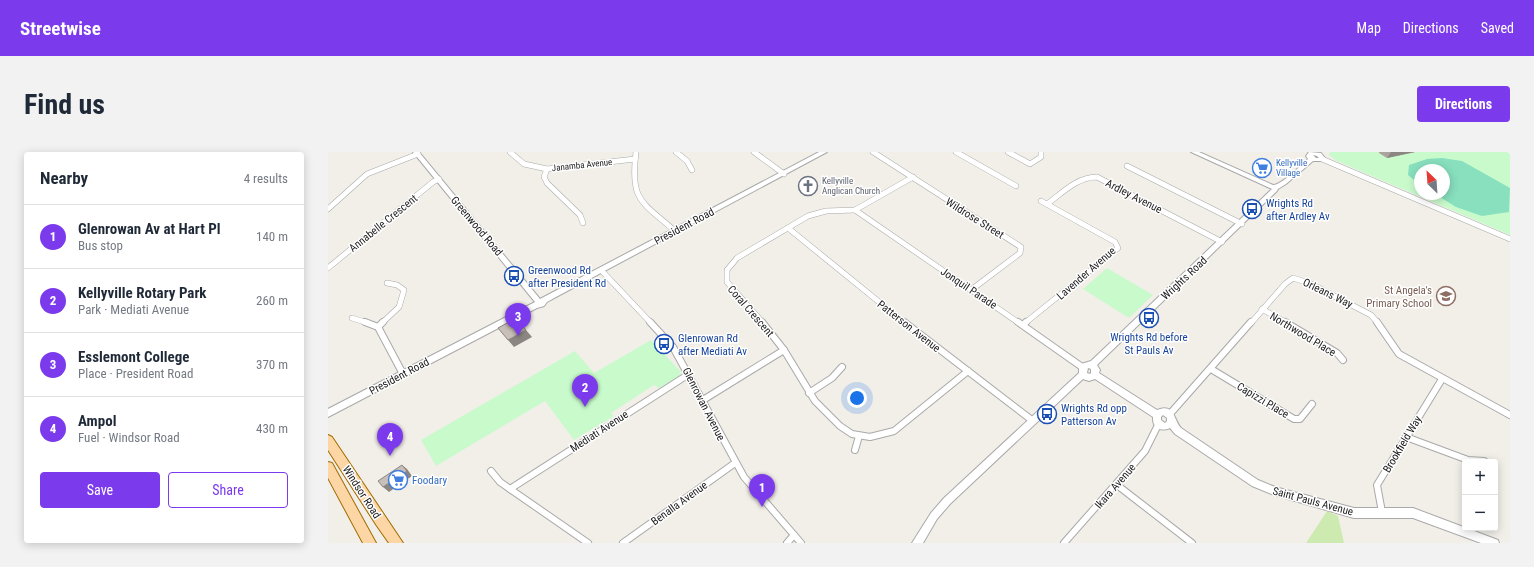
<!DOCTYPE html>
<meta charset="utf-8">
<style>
body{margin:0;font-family:"Roboto Condensed",sans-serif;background:#f2f2f3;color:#1f2937}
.controls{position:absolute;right:12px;bottom:12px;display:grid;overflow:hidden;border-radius:4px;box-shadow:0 2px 10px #0003}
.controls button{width:36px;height:36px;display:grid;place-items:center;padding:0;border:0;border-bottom:1px solid #e0e1e3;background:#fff;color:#1f2937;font:20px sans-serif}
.compass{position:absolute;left:1086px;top:12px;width:36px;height:36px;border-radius:50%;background:#fff;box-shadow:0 2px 10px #0003;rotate:335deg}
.you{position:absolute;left:529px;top:246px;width:14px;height:14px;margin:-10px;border:3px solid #fff;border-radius:50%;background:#1a73e8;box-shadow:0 0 0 6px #1a73e833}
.badge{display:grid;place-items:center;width:26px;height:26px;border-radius:50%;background:#7c3aed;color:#fff;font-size:13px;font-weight:700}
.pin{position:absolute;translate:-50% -33px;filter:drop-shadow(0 1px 2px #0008)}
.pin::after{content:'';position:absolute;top:21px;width:14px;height:12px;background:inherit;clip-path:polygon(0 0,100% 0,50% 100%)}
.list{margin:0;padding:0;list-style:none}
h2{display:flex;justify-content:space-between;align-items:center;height:52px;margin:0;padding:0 16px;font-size:17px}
h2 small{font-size:13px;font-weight:400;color:#747a83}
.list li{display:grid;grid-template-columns:26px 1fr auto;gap:12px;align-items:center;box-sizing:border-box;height:64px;padding:0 16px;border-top:1px solid #e0e1e3}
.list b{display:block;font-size:15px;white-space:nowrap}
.list p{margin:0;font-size:13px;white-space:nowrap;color:#747a83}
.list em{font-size:13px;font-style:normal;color:#747a83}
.actions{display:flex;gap:8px;padding:12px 16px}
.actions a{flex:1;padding:9px 0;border:1px solid #7c3aed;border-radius:4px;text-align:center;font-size:14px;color:#7c3aed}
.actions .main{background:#7c3aed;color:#fff}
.map{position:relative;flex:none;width:1182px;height:391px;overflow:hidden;border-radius:4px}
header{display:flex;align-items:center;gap:24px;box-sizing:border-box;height:56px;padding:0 20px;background:#7c3aed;color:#fff}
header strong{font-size:19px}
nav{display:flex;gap:22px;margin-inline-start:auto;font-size:14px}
.intro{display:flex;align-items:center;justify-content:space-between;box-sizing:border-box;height:96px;padding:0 24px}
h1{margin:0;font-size:28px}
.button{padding:10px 18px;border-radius:4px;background:#7c3aed;color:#fff;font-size:14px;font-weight:700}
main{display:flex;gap:24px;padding:0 24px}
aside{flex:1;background:#fff;border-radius:4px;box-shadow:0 2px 10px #0003}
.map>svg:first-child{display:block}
.grass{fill:#cdebb0}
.park{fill:#c8facc;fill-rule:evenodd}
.pitch{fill:#88e0be}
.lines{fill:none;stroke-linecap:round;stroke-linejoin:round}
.minor-far1-casing{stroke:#a9a9a9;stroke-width:6}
.minor-casing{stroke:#a9a9a9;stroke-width:8}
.tertiary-casing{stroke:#a9a9a9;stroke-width:2}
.primary-casing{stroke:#a06b00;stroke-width:2}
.minor-far1{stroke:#fff;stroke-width:5}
.minor{stroke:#fff;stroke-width:6}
.tertiary{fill:#fff;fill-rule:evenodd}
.primary{fill:#fcd6a4;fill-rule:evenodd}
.wall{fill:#aba49e}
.shaded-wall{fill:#8b8681}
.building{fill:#c7bfb8;stroke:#8b8681}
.labels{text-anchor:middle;stroke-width:3;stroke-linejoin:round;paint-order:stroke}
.far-shop-label{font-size:9px;fill:#366cbe;stroke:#fff;text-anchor:start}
.far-street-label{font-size:9px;fill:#222;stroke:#fff}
.far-worship-label{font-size:9px;fill:#5b616d;stroke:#fff;text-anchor:start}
.street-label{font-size:11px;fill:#222;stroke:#fff}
.transit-label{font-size:11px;fill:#164399;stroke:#fff;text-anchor:start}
.education-label{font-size:11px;fill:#785e54;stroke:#fff;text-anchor:end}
.shop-label{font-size:11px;fill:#366cbe;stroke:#fff;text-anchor:start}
</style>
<header>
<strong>Streetwise</strong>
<nav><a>Map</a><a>Directions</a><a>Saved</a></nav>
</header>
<div class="intro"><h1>Find us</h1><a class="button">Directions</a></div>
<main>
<aside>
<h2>Nearby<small>4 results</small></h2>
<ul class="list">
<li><span class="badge">1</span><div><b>Glenrowan Av at Hart Pl</b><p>Bus stop</p></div><em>140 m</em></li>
<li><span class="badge">2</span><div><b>Kellyville Rotary Park</b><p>Park · Mediati Avenue</p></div><em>260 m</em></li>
<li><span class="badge">3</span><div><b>Esslemont College</b><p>Place · President Road</p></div><em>370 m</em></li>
<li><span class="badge">4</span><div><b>Ampol</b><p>Fuel · Windsor Road</p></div><em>430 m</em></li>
</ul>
<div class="actions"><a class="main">Save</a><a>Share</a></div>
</aside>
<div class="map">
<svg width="1182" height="391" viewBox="0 0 1182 391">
<rect width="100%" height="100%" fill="#f2efe9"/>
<path class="grass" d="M 999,359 L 1010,364 L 1016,391 L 978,391 Z"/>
<g class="park">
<path d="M 1002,0 L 1179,0 L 1182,2 L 1182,83 L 1009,9 L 1001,3 ZM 1092,18 L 1116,18 L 1116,42 L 1092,42 Z"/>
<path d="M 779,116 L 825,143 L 801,166 L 755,137 Z"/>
<path d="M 323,188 L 353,220 L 350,225 L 331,236 L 326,233 L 283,261 L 286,264 L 246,288 L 217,249 L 108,314 L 93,288 L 247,199 L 266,221 Z"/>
</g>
<path class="pitch" d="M 1114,6 L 1134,9 L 1182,36 L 1181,60 L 1154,64 L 1128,55 L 1107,42 L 1116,42 L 1116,18 L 1092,18 L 1092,33 L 1080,23 L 1081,13 L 1099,7 Z"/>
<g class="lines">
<g class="minor-far1-casing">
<g id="minor-far1">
<path d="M 182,0 L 196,12 L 219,17 L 307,7"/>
<path d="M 308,0 C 302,49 313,49 347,79"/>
<path d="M 348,0 L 359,9 L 364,18"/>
<path d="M 426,0 L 456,22"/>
<path d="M 545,0 L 693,95 L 692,101 L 643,138"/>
<path d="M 628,0 L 688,34"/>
<path d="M 680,0 L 702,12 L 713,5 L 713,0"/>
<path d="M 994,7 L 1182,87"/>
<path d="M 799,14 L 914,72"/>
<path d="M 219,17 L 216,25 L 219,31 L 252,63 L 255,71"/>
<path d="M 719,52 C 734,41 749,25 769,25 L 894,90"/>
<path d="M 0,57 L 39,22 L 90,2"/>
<path d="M 527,58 L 691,171"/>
<path d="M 460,76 L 577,171"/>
<path d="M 0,116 L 105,30 L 111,27"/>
<path d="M 273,118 L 323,171"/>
<path d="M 934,157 L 959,171"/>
<path d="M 24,166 L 40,171"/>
<path d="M 54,171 L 71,155 L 76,138 L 69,133 L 59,131"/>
<path d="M 435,171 L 399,130 L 399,118 L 409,106 L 480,64 L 498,59 L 527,58 L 585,25"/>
<path d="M 697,171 L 790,96 L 787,90 L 713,49"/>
<path d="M 923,171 L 957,132 L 965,126 L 981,131 L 1043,163 L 1050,171"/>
</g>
</g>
<g class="minor-casing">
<g id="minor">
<path d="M 37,170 L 50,175 L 75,222"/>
<path d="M 322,170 L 345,195 L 416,325 L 473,391"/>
<path d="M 434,170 L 456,198 L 487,249 L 512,274 L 524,282 L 542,285 L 566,279 L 640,219"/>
<path d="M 576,170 L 705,269"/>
<path d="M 690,170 L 754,215"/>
<path d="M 957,170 L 1009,201 L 1015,208"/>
<path d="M 1049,170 L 1071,202 L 1182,263"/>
<path d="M 695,173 L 698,170"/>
<path d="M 50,175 L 55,170"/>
<path d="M 883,217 L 966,267 L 972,267 L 984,252"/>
<path d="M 481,241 L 504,226 L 514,215"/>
<path d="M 375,248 L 456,198"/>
<path d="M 841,263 L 923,170"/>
<path d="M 1078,285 L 1140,308 L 1156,309"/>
<path d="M 527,298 L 531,284"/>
<path d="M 163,319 L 172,330 L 260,391"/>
<path d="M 789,333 L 864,391"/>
<path d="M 182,337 L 361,222"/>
<path d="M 1054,360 L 1049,333 L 1114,227"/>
<path d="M 295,391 L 407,311"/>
<path d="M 459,391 L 466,383"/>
<path d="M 736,391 L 817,299 L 831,271"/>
</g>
</g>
<g class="tertiary-casing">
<g id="tertiary">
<path d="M 85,0 L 91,0 L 212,147 L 491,0 L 499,0 L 228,145 L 219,150 L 216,154 L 209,156 L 0,265 L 0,257 L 207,150 Z"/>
<path d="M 863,0 L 871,0 L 945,33 C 954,33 973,13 980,7 L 978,4 L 981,0 L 993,1 L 997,6 L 993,9 L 985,9 L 958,32 L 950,37 L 949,39 L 769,213 L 772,218 L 771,221 L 829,258 C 847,251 845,267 853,276 L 930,328 L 947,335 L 1026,356 L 1085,356 L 1170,388 L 1171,391 L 1153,391 L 1085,366 L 1026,366 L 946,343 L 924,334 L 847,282 L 842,276 C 833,280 824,276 825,265 L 767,227 L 761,229 L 755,227 L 622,352 L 609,367 L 595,391 L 584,391 L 603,361 L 616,346 L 751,221 L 751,217 L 753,212 L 763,209 L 944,37 ZM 985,3 L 989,4 L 991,6 L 988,6 ZM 760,216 L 763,217 L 763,221 L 762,222 L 759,221 ZM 835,263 L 839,266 L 839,269 L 837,271 L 833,268 L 833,265 Z"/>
</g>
</g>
<g class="primary-casing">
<g id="primary">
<path d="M 0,283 L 4,285 L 75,391 L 61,391 L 49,374 L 0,298 Z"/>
<path d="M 0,310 L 4,311 L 48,391 L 35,391 L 0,326 Z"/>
</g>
</g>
<use href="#minor-far1" class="minor-far1"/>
<use href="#minor" class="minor"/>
<use href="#tertiary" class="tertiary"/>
<use href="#primary" class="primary"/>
</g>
<path class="wall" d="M 1051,0 L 1087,0 L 1059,6 L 1051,1 Z"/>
<g class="shaded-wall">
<path d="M 1063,0 L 1087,0 L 1059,6 Z"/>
<path d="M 198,178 L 204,185 L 186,195 L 180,188 Z"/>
<path d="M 74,313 L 79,317 L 84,324 L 61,340 L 55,335 Z"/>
</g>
<g class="building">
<path d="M 188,166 L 198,178 L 180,188 L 170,176 Z"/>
<path d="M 74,313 L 79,319 L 55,335 L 50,329 Z"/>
</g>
<defs>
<g id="supermarket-ring" transform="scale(1)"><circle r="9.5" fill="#fff" stroke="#3f7fe0" stroke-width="1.5"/><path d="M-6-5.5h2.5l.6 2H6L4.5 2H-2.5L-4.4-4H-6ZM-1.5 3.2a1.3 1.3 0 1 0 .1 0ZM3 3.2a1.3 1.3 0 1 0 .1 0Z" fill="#3f7fe0"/></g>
<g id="church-ring" transform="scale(1)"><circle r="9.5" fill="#fff" stroke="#6b7280" stroke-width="1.5"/><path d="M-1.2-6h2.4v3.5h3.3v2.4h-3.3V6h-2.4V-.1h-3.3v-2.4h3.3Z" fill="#6b7280"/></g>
<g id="bus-ring" transform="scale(1)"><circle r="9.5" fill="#fff" stroke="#1a4fb4" stroke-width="1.5"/><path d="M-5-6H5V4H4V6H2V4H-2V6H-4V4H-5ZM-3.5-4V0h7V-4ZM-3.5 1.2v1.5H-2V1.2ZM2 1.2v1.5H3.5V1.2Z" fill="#1a4fb4"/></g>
<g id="school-ring" transform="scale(1)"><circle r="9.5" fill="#fff" stroke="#8d6e63" stroke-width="1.5"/><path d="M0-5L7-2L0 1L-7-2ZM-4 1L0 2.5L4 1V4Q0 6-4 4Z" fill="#8d6e63"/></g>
</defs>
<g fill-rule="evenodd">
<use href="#supermarket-ring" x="934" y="16"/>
<use href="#church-ring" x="480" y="34"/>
<use href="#bus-ring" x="924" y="57"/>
<use href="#bus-ring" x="186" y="124"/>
<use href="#school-ring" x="1118" y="144"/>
<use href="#bus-ring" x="821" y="166"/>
<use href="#bus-ring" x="336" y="192"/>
<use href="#bus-ring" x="719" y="262"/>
<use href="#supermarket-ring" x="70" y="328"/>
</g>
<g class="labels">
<g class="far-shop-label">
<text x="948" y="14">Kellyville<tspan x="948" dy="10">Village</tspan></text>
</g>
<g class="far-street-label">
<text transform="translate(254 13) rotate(-6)" y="3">Janamba Avenue</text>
</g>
<g class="far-worship-label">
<text x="494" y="32">Kellyville<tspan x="494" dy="10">Anglican Church</tspan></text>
</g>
<g class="street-label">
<text transform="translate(806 44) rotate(27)" y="4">Ardley Avenue</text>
<text transform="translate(647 66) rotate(32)" y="4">Wildrose Street</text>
<text transform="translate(55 71) rotate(-39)" y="4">Annabelle Crescent</text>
<text transform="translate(149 74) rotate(50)" y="4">Greenwood Road</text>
<text transform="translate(356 74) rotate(-28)" y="4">President Road</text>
<text transform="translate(758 121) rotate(-41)" y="4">Lavender Avenue</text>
<text transform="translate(856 126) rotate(-43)" y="4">Wrights Road</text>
<text transform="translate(641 136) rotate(34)" y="4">Jonquil Parade</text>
<text transform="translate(1000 141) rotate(26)" y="4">Orleans Way</text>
<text transform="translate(423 159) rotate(49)" y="4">Coral Crescent</text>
<text transform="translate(581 174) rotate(38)" y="4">Patterson Avenue</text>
<text transform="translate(975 182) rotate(31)" y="4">Northwood Place</text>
<text transform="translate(71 224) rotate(-28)" y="4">President Road</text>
<text transform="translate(935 248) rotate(31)" y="4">Capizzi Place</text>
<text transform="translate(376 252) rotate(63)" y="4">Glenrowan Avenue</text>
<text transform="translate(271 279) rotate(-33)" y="4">Mediati Avenue</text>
<text transform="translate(1074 292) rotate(-59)" y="4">Brookfield Way</text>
<text transform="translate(787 334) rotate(-49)" y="4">Ikara Avenue</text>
<text transform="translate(34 340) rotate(57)" y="4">Windsor Road</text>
<text transform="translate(985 349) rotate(15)" y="4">Saint Pauls Avenue</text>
<text transform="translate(351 351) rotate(-36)" y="4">Benalla Avenue</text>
</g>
<g class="transit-label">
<text x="938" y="55">Wrights Rd<tspan x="938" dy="13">after Ardley Av</tspan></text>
<text x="200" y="122">Greenwood Rd<tspan x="200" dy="13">after President Rd</tspan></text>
<text x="821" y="189" text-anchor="middle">Wrights Rd before<tspan x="821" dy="13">St Pauls Av</tspan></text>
<text x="350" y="190">Glenrowan Rd<tspan x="350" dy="13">after Mediati Av</tspan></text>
<text x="733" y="260">Wrights Rd opp<tspan x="733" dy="13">Patterson Av</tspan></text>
</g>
<g class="education-label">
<text x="1104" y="142">St Angela's<tspan x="1104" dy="13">Primary School</tspan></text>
</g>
<g class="shop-label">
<text x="84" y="332">Foodary</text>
</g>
</g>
</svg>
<div class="controls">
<button>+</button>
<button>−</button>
</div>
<svg class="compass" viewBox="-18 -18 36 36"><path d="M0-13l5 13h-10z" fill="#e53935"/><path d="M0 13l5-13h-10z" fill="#747a83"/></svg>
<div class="you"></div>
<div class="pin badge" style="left:434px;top:355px">1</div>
<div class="pin badge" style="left:257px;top:255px">2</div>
<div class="pin badge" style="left:190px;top:184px">3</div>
<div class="pin badge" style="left:62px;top:304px">4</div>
</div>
</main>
